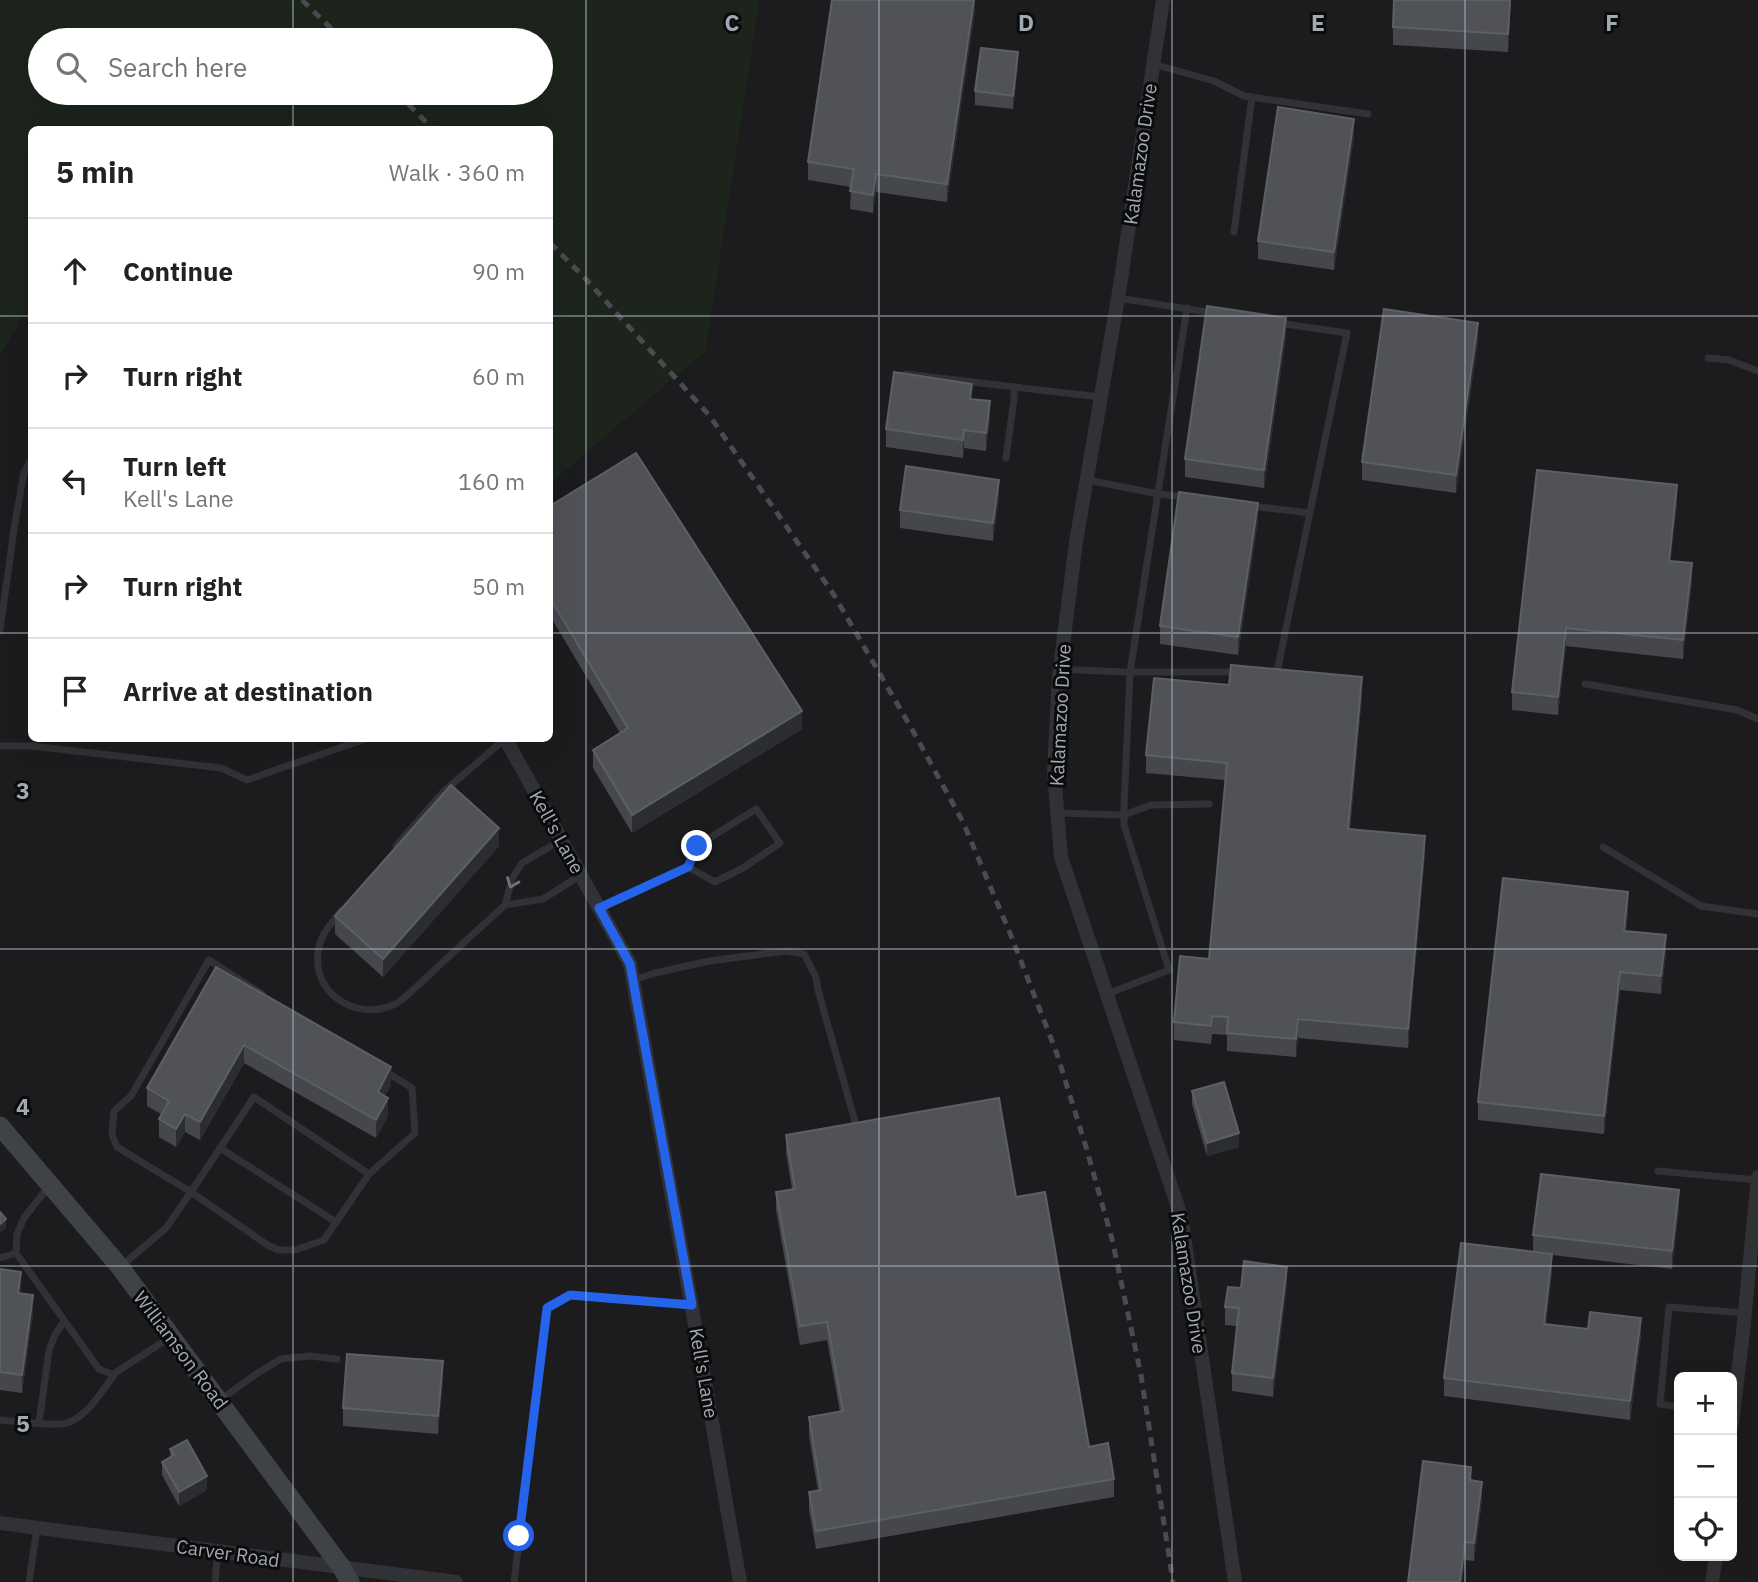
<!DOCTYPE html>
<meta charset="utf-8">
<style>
body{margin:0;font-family:"IBM Plex Sans",sans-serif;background:#f2f2f2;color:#222}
.controls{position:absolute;right:21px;bottom:21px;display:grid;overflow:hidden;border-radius:10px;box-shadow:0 7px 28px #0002}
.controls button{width:63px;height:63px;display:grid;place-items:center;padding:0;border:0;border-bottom:2px solid #e0e0e0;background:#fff;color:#222;font:35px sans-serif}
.stop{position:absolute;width:21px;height:21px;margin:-16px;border:5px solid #2563eb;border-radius:50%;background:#fff}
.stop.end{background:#2563eb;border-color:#fff;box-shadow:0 2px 7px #0008}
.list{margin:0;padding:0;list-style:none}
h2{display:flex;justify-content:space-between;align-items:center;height:91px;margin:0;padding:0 28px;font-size:30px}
h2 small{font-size:23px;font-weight:400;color:#767676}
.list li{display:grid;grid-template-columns:46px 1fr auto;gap:21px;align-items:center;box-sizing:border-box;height:105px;padding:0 28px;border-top:2px solid #e0e0e0}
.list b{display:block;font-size:26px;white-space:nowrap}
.list p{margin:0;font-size:23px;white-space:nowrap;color:#767676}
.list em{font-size:23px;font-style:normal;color:#767676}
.icon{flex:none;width:38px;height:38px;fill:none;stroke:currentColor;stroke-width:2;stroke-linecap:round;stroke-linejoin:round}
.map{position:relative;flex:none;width:1758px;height:1582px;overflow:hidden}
.search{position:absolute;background:#fff;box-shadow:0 7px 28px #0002;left:28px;top:28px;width:525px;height:77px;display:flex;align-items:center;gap:18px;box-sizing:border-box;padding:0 24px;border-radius:38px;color:#767676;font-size:26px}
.panel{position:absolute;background:#fff;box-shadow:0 7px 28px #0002;left:28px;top:126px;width:525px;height:616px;border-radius:10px}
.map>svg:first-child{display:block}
.built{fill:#1c1c1e;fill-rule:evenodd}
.green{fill:#1c241c;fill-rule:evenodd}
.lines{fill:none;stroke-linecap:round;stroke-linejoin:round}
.service{stroke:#313236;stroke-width:7}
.minor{stroke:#313236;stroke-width:14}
.secondary{stroke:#3f4246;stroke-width:19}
.rail{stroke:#484b4f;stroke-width:5;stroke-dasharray:9 7;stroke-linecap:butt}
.wall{fill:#46474c}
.shaded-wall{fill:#2c2d30}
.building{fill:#505257;stroke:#5c6065;stroke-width:2}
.oneway{stroke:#6f737a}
.route{stroke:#2563eb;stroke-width:9}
.grid{fill:none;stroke:#a1a9b2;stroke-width:2;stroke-opacity:0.55}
.labels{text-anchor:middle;stroke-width:6;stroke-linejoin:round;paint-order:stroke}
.street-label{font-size:19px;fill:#a1a9b2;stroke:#0b0b0c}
.grid-label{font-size:23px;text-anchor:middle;font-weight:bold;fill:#a1a9b2;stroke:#0b0b0c;stroke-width:6;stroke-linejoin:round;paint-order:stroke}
</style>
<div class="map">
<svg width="1758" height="1582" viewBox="0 0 1758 1582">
<rect width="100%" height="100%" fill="#101011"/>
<path class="built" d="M 760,0 L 1758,0 L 1758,1582 L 0,1582 L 0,356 L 31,304 L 32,738 L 550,738 L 550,484 L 706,351 ZM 1679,1377 L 1732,1377 L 1732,1556 L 1679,1556 Z"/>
<path class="green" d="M 0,0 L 760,0 L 706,351 L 550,484 L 550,130 L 32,130 L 31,304 L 0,356 ZM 40,40 L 541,40 L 541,93 L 40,93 Z"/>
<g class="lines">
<g class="service">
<path d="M 1153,64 L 1214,81 L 1244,96 L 1368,114"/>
<path d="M 1234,232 L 1252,97"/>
<path d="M 1118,298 L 1214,313"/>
<path d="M 1708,358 L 1729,360 L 1758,371"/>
<path d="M 906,374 L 1014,387 L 1014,399 L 1006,458"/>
<path d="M 1014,387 L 1101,397"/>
<path d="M 1087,480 L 1159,494 L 1186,497"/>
<path d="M 1250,506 L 1310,513"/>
<path d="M 0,630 L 14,529 L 24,472 L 32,458"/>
<path d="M 1060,669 L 1122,672 L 1237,672"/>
<path d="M 1274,672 L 1277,672 L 1347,333 L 1278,323"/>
<path d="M 1585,684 L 1737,710 L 1758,719"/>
<path d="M 0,746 L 32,746 L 221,768 L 247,780 L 368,738"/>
<path d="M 1058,813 L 1124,815 L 1151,805 L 1209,804"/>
<path d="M 561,840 L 522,863 L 512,879 L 505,905 L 543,899 L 581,875"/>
<path d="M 396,846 L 443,792 L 505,739"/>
<path d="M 1603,847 L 1701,906 L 1758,914"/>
<path d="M 600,908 L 688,867 L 697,846 L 756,809 L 780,843 L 743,868 L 715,882 L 688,867"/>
<path d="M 341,911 C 331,924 319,936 318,953 C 313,994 356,1021 393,1005 C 404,1001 417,985 426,978 C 452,953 479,929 505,905"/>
<path d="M 633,980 L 655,973 L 709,961 L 786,951 L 804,954 L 816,977 L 818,990 L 856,1125"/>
<path d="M 262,994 L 209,960 L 131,1096 L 114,1111 L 112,1135 L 117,1147 L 191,1192 L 254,1097 L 369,1174"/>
<path d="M 1107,994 L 1169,970 L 1124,825 L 1124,806 L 1130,672 L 1187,308"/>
<path d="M 220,1148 L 336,1222"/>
<path d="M 1658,1171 L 1758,1180"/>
<path d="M 49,1186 L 24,1218 L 17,1234 L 16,1253 L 99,1369 L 114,1375 L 118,1371 L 169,1338"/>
<path d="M 0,1258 L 16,1253"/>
<path d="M 120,1267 L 166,1228 L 191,1192 L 266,1244 L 278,1250 L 295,1250 L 324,1240 L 369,1174 L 415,1133 L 412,1088 L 385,1071"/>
<path d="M 219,1401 L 256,1374 L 281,1359 L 310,1356 L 337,1359"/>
<path d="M 1679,1407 L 1660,1404 L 1669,1307 L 1745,1313"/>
<path d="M 0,1420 C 14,1421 57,1427 67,1423 C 88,1416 101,1392 114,1375"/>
<path d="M 39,1423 L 49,1350 L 55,1335 L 64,1321"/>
<path d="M 29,1582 L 37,1528"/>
<path d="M 215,1582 L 218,1551"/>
<path d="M 514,1582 L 547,1308 L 570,1295 L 691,1305"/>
</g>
<g class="minor">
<path d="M 1163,0 L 1120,286 L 1076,542 L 1059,676 L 1054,773 L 1061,857 L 1181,1216 L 1235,1582"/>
<path d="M 505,738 L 630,964 L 689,1291 L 740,1582"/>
<path d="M 1732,1423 L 1743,1332 L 1758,1177"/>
<path d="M 0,1523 L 456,1582"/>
<path d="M 1712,1582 L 1716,1556"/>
</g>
<path class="secondary" d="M 0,1126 L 120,1267 L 342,1568 L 350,1582"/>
<g class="rail">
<path d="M 302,0 L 343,40"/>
<path d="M 397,93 L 434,130"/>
<path d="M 550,243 L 582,275 L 709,415 L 834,595 L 913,731 L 963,822 L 1012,938 L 1057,1054 L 1086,1147 L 1112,1239 L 1141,1375 L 1173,1582"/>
</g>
</g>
<g class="wall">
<path d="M 875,0 L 975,0 L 975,11 L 947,202 L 876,192 L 873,213 L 850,209 L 851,187 L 808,180 L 808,162 Z"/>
<path d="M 1511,0 L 1508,52 L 1393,45 L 1393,27 Z"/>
<path d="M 1018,66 L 1013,109 L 975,105 L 975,91 Z"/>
<path d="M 1354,137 L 1334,270 L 1258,259 L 1258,241 Z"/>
<path d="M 1286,336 L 1264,488 L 1185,477 L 1185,459 Z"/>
<path d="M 1478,341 L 1456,493 L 1362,480 L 1362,462 Z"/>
<path d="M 972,399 L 990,420 L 986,451 L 964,448 L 963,458 L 886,447 L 886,429 Z"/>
<path d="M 1537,470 L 1677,503 L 1670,561 L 1692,581 L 1683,659 L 1566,646 L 1558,715 L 1512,710 L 1512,692 Z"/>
<path d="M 999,498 L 993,541 L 900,528 L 900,510 Z"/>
<path d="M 550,506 L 802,729 L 632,833 L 593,768 L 593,750 L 620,733 L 550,616 Z"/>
<path d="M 1258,521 L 1238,655 L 1160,644 L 1160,626 Z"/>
<path d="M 32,625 L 32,664 L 29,664 L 29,646 Z"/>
<path d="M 1229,685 L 1362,695 L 1350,830 L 1425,854 L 1408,1048 L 1298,1038 L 1296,1057 L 1227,1051 L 1227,1035 L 1212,1034 L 1211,1044 L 1174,1040 L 1174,1022 L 1209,959 L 1225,780 L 1146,773 L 1146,755 Z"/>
<path d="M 499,846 L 383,977 L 335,934 L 335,916 Z"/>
<path d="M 1628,911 L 1626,931 L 1666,954 L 1661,994 L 1620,990 L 1604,1134 L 1478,1120 L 1478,1102 Z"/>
<path d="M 216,967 L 391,1085 L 385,1096 L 388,1116 L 376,1138 L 244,1063 L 200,1140 L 185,1132 L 176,1147 L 159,1137 L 159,1119 L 161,1114 L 147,1106 L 147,1088 Z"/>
<path d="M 1192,1091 L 1239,1147 L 1207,1156 L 1192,1104 Z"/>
<path d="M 786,1135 L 1016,1197 L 1089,1447 L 1114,1479 L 1114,1497 L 816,1549 L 809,1510 L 809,1492 L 818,1491 L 809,1436 L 809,1417 L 840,1412 L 827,1340 L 800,1345 L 776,1210 L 776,1192 L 792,1189 L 786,1153 Z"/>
<path d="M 1679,1208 L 1672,1269 L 1552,1255 L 1552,1272 L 1546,1324 L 1641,1336 L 1630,1420 L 1444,1396 L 1444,1378 L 1533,1252 L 1533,1235 Z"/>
<path d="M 0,1269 L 20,1293 L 33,1313 L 22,1393 L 0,1390 Z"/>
<path d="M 1287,1285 L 1273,1397 L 1232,1391 L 1232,1373 L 1237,1326 L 1225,1325 L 1225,1307 L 1241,1288 Z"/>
<path d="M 443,1379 L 438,1434 L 343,1426 L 343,1408 Z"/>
<path d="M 170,1449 L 207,1490 L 179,1506 L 162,1475 L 162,1462 L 170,1457 Z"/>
<path d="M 1471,1480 L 1482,1500 L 1474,1561 L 1465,1560 L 1462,1582 L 1408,1582 Z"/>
</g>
<g class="shaded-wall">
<path d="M 974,0 L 975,0 L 975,11 L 947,202 L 947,184 Z"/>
<path d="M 1510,0 L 1511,0 L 1508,52 L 1508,34 Z"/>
<path d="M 1018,52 L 1018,66 L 1013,109 L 1013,96 Z"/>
<path d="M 1354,119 L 1354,137 L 1334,270 L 1334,252 Z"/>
<path d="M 876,174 L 876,192 L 873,213 L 873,195 Z"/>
<path d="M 1286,318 L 1286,336 L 1264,488 L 1264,470 Z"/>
<path d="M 1478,323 L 1478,341 L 1456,493 L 1456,475 Z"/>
<path d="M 990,401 L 990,420 L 986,451 L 986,433 Z"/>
<path d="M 964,430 L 964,448 L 963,458 L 963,440 Z"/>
<path d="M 999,480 L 999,498 L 993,541 L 993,523 Z"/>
<path d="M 1677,485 L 1677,503 L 1669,579 L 1669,561 Z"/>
<path d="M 1258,503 L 1258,521 L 1238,655 L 1238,637 Z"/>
<path d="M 1692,563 L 1692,581 L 1683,659 L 1683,640 Z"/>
<path d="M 1566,628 L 1566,646 L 1558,715 L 1558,697 Z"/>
<path d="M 1362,677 L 1362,695 L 1348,847 L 1348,829 Z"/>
<path d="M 802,711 L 802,729 L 632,833 L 632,815 Z"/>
<path d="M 499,828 L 499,846 L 383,977 L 383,959 Z"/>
<path d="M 1425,836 L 1425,854 L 1408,1048 L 1408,1029 Z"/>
<path d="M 1628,892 L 1628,911 L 1624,949 L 1624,931 Z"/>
<path d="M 1666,935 L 1666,954 L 1661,994 L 1661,976 Z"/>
<path d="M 1620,972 L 1620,990 L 1604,1134 L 1604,1116 Z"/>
<path d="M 1298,1019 L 1298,1038 L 1296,1057 L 1296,1039 Z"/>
<path d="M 244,1045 L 244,1063 L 200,1140 L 200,1122 Z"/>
<path d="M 391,1067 L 391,1085 L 378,1110 L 378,1092 Z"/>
<path d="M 388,1098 L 388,1116 L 376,1138 L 376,1120 Z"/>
<path d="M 185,1114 L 185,1132 L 176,1147 L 176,1129 Z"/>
<path d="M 1239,1133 L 1239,1147 L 1207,1156 L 1207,1143 Z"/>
<path d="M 1679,1190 L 1679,1208 L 1672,1269 L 1672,1251 Z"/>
<path d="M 6,1219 L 6,1228 L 0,1233 L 0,1224 Z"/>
<path d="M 1552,1254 L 1552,1272 L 1544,1342 L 1544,1324 Z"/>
<path d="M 1287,1267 L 1287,1285 L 1273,1397 L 1273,1378 Z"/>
<path d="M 21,1272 L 21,1290 L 18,1311 L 18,1293 Z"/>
<path d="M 33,1295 L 33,1313 L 22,1393 L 22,1375 Z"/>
<path d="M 1641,1318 L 1641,1336 L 1630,1420 L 1630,1401 Z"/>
<path d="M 443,1361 L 443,1379 L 438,1434 L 438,1416 Z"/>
<path d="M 207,1476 L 207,1490 L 179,1506 L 179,1492 Z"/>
<path d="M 1482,1482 L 1482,1500 L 1474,1561 L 1474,1543 Z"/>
<path d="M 1465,1542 L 1465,1560 L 1462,1582 L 1460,1582 Z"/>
</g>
<g class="building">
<path d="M 832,0 L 974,0 L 947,184 L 876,174 L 873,195 L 850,191 L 854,169 L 808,162 Z"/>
<path d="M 1394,0 L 1510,0 L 1508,34 L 1393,27 Z"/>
<path d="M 981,48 L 1018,52 L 1013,96 L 975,91 Z"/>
<path d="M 1278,107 L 1354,119 L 1334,252 L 1258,241 Z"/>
<path d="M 1207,306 L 1286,318 L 1264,470 L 1185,459 Z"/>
<path d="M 1384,309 L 1478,323 L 1456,475 L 1362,462 Z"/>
<path d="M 894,372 L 972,384 L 970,399 L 990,401 L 986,433 L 964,430 L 963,440 L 886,429 Z"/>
<path d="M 636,453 L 802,711 L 632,815 L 593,750 L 628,728 L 550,598 L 550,506 Z"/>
<path d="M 906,466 L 999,480 L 993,523 L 900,510 Z"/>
<path d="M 1537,470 L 1677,485 L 1669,561 L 1692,563 L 1683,640 L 1566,628 L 1558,697 L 1512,692 Z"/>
<path d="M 1179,492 L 1258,503 L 1238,637 L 1160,626 Z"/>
<path d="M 32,625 L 32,646 L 29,646 Z"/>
<path d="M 1231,665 L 1362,677 L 1348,829 L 1425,836 L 1408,1029 L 1298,1019 L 1296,1039 L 1227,1033 L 1228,1017 L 1212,1016 L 1211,1026 L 1174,1022 L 1180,956 L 1209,959 L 1227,763 L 1146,755 L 1154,678 L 1229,685 Z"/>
<path d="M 451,785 L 499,828 L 383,959 L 335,916 Z"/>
<path d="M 1503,878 L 1628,892 L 1624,931 L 1666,935 L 1661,976 L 1620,972 L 1604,1116 L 1478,1102 Z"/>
<path d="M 216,967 L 391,1067 L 378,1092 L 388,1098 L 376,1120 L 244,1045 L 200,1122 L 185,1114 L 176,1129 L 159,1119 L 169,1101 L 147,1088 Z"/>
<path d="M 1224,1082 L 1239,1133 L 1207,1143 L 1192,1091 Z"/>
<path d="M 999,1098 L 1016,1197 L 1045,1192 L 1089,1447 L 1108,1443 L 1114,1479 L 816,1531 L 809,1492 L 821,1490 L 809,1417 L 843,1411 L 827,1322 L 800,1326 L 776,1192 L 795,1189 L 786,1135 Z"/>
<path d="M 1541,1174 L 1679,1190 L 1672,1251 L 1533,1235 Z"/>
<path d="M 0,1212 L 6,1219 L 0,1224 Z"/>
<path d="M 1461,1243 L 1552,1254 L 1544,1324 L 1588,1329 L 1590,1312 L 1641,1318 L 1630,1401 L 1444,1378 Z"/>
<path d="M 1244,1261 L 1287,1267 L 1273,1378 L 1232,1373 L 1239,1308 L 1225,1307 L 1228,1287 L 1241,1288 Z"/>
<path d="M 0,1269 L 21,1272 L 18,1293 L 33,1295 L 22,1375 L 0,1372 Z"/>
<path d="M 347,1354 L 443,1361 L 438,1416 L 343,1408 Z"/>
<path d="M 187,1440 L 207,1476 L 179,1492 L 162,1462 L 174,1455 L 170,1449 Z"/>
<path d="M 1423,1461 L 1471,1467 L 1470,1480 L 1482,1482 L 1474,1543 L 1465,1542 L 1460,1582 L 1408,1582 Z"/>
</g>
<defs><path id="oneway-chevron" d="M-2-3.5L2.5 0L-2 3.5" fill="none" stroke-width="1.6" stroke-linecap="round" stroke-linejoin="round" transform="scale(1.75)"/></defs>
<use class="oneway" href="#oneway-chevron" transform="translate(512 883) rotate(111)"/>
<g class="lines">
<path class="route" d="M 519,1536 L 547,1308 L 570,1295 L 692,1305 L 630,964 L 599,908 L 688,867 L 697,846"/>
</g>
<path class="grid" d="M 293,0 L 293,40M 586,0 L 586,1582M 879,0 L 879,1582M 1172,0 L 1172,1582M 1465,0 L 1465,1582M 293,93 L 293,130M 0,316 L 32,316M 550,316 L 1758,316M 0,633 L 32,633M 550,633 L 1758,633M 293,738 L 293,1582M 0,949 L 1758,949M 0,1266 L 1758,1266"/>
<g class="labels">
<g class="street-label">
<text transform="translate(1140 154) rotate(-82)" y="7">Kalamazoo Drive</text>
<text transform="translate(1060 715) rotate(-87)" y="7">Kalamazoo Drive</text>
<text transform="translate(557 832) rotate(61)" y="7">Kell's Lane</text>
<text transform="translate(1189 1283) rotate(81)" y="7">Kalamazoo Drive</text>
<text transform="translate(181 1350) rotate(53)" y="7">Williamson Road</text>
<text transform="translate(704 1373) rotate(80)" y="7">Kell's Lane</text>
<text transform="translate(228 1553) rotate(8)" y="7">Carver Road</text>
</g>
</g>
<g class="grid-label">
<text x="732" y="31">C</text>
<text x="1026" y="31">D</text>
<text x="1318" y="31">E</text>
<text x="1612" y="31">F</text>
<text x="23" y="799">3</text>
<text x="23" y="1115">4</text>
<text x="23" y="1432">5</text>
</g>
</svg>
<div class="controls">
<button>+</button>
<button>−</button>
<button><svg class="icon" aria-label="locate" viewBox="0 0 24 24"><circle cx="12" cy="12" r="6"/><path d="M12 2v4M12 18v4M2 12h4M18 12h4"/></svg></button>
</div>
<div class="stop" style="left:519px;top:1536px"></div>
<div class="stop end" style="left:697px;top:846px"></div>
<div class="search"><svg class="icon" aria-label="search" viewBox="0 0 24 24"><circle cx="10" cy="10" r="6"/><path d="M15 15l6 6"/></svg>Search here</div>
<section class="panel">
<h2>5 min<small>Walk · 360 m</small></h2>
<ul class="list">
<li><svg class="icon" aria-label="ahead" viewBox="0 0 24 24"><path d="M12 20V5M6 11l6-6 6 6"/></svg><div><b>Continue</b></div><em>90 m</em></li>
<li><svg class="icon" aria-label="right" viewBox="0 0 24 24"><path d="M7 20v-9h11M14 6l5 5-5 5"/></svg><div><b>Turn right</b></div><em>60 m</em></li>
<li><svg class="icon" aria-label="left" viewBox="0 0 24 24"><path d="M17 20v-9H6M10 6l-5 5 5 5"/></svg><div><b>Turn left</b><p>Kell's Lane</p></div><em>160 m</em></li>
<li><svg class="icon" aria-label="right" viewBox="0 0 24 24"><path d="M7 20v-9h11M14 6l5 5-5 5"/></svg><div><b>Turn right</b></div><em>50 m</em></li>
<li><svg class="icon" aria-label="arrive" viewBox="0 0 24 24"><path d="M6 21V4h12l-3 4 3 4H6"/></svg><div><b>Arrive at destination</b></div></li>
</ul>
</section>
</div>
